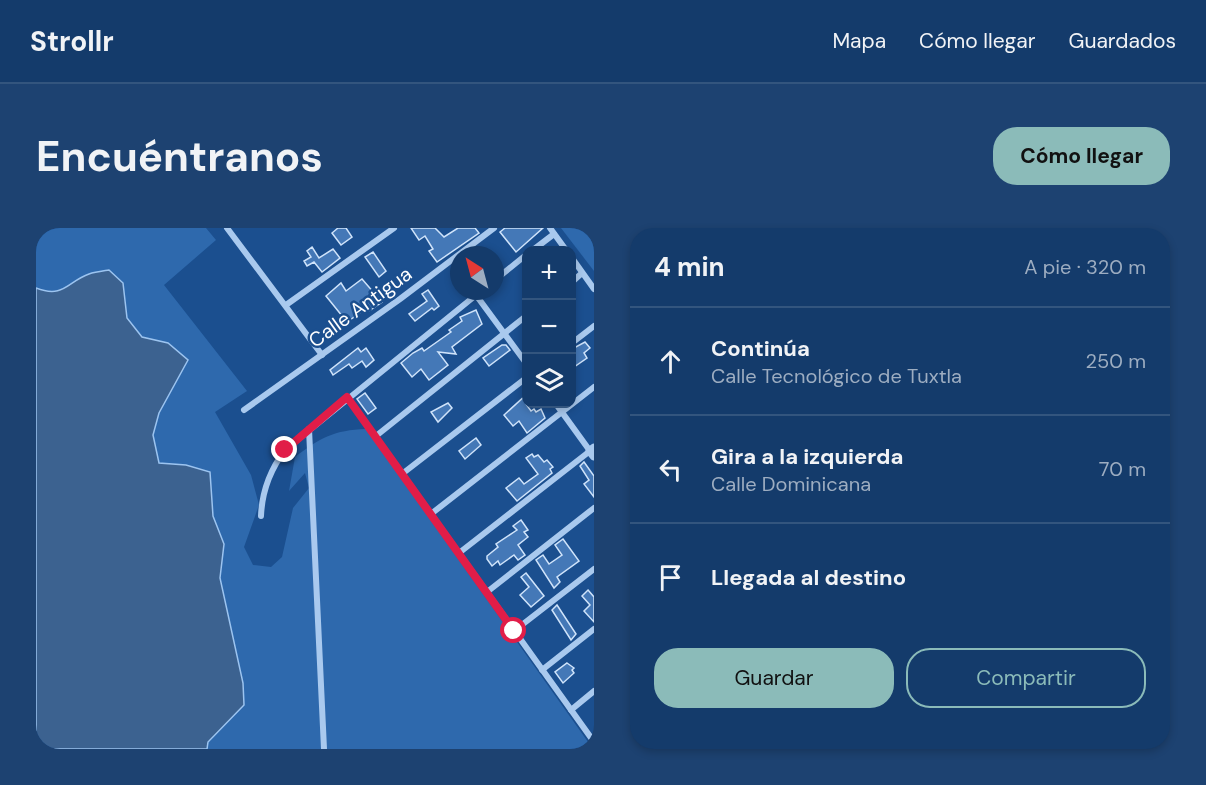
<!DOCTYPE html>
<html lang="es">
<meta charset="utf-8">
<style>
body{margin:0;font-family:"DM Sans",sans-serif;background:#1d4271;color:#f1f3f6}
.controls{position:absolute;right:18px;top:18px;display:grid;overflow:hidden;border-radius:12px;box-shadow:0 3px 9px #0003}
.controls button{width:54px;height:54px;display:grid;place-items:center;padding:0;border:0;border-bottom:2px solid #33557e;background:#143b6b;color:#f1f3f6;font:30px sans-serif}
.compass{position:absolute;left:414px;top:18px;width:54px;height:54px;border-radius:50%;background:#143b6b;box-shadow:0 3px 9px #0003;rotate:324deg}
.stop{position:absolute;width:18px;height:18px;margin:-14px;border:4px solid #e11d48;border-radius:50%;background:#fff}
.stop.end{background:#e11d48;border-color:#fff;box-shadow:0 2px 6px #0008}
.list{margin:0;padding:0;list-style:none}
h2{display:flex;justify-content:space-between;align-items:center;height:78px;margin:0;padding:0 24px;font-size:26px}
h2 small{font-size:20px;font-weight:400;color:#9dadc1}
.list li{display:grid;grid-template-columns:39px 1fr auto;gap:18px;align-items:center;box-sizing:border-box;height:108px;padding:0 24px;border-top:2px solid #33557e}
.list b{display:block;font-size:22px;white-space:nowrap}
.list p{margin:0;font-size:20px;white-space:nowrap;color:#9dadc1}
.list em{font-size:20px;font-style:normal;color:#9dadc1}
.actions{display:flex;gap:12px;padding:18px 24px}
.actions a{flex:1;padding:14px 0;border:2px solid #8bbbb9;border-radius:24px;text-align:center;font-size:21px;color:#8bbbb9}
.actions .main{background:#8bbbb9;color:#111}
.icon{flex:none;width:33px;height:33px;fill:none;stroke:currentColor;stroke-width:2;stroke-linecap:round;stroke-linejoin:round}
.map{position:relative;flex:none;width:558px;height:521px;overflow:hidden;border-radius:24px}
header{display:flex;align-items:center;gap:36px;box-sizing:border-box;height:84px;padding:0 30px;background:#143b6b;border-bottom:2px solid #33557e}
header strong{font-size:28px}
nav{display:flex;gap:33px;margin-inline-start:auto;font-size:21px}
.intro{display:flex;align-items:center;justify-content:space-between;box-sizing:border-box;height:144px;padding:0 36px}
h1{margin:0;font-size:42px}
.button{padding:15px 27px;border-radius:24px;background:#8bbbb9;color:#111;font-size:21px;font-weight:700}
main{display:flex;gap:36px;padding:0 36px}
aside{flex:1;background:#143b6b;border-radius:24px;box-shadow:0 3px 9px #0003}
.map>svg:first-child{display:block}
.green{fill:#2e69ad}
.water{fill:#3c6290;stroke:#9cc4f0;stroke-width:1.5}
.building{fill:#4478b7;stroke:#cfe3fa;stroke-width:1.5}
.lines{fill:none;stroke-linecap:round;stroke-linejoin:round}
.minor{stroke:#a9c9ee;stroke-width:6}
.tertiary{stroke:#a9c9ee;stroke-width:9}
.route{stroke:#e11d48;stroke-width:8}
.labels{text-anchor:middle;stroke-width:5;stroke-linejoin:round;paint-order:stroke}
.street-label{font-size:20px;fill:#fff;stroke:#1b4f8f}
</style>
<header>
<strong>Strollr</strong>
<nav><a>Mapa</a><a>Cómo llegar</a><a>Guardados</a></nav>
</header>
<div class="intro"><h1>Encuéntranos</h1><a class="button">Cómo llegar</a></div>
<main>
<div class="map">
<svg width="558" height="521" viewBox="0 0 558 521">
<rect width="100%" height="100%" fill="#1b4f8f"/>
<g class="green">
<path d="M 0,0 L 170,0 L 180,12 L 128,57 L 211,163 L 179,184 L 215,247 L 223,277 L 208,319 L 217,337 L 235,339 L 246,329 L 257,280 L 273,260 L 269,245 L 253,263 L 259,229 C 284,210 298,202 330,201 L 557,521 L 171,521 L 172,514 L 181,505 L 207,455 L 184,350 L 188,316 L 177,288 L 174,245 L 150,237 L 123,235 L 117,207 L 123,185 L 152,132 L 132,115 L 106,109 L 91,90 L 87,55 L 52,46 C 36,58 21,68 0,60 Z"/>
<path d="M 525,0 L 558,0 L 558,43 Z"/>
</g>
<path class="water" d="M 73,42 L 87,55 L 91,90 L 106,109 L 132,115 L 152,132 L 123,185 L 117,207 L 123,235 L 150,237 L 174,244 L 177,288 L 188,316 L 184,350 L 207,455 L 208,477 L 172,514 L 171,521 L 0,521 L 0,60 C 28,71 32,53 53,46 C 59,44 67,43 73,42 Z"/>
<g class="building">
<path d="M 302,0 L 310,0 L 316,9 L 305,17 L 296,5 Z"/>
<path d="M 375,0 L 399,0 L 408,9 L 422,0 L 439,0 L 443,5 L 401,34 L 393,23 L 397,21 L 389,8 L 383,12 Z"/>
<path d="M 469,0 L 507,0 L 480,24 L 464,4 Z"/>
<path d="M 276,19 L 283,30 L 297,21 L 304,30 L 286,44 L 278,34 L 271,38 L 268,33 L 275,29 L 271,23 Z"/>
<path d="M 337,24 L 350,43 L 343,49 L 329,29 Z"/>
<path d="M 326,51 L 346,74 L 333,83 L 331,80 L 311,94 L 290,68 L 305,55 L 310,63 Z"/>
<path d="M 392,62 L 403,78 L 398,82 L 396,80 L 379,93 L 373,86 L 391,73 L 386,66 Z"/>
<path d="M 440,82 L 446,96 L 416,119 L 420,126 L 402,124 L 412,137 L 393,152 L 385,141 L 376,149 L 365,135 L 377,125 L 386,120 L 388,123 L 415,104 L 413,102 L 426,93 L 424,89 Z"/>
<path d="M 549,114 L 554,120 L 548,125 L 551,130 L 538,139 L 536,130 L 539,127 L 536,121 Z"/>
<path d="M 466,117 L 470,117 L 474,122 L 453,138 L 447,130 Z"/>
<path d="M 322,120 L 325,124 L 330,120 L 338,132 L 330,139 L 326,133 L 316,140 L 313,136 L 297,147 L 294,142 Z"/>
<path d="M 329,165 L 340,180 L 332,186 L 321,171 Z"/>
<path d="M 490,167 L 490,176 L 495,183 L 498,181 L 500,184 L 505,181 L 509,190 L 491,205 L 483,193 L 477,198 L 468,187 Z"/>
<path d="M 412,175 L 416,180 L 402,194 L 395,184 Z"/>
<path d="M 440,210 L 445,217 L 429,231 L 423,223 Z"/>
<path d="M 496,226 L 498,229 L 502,227 L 508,234 L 511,232 L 517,239 L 514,241 L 516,245 L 481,273 L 470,260 L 483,250 L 488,256 L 502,246 L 490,230 Z"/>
<path d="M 548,234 L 558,248 L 558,269 L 548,256 L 553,252 L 544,238 Z"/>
<path d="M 485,292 L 492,302 L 488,304 L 492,309 L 482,317 L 489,327 L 482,332 L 478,327 L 464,337 L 462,333 L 456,338 L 451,331 L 451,328 L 462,319 L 460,316 L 481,302 L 477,298 Z"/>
<path d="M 527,311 L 543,333 L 521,349 L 524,354 L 518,360 L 500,332 L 507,327 L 513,336 L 526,327 L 519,317 Z"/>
<path d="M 490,345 L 508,368 L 495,379 L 484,367 L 493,359 L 485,349 Z"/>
<path d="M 552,362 L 558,369 L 558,394 L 548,383 L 554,377 L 546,368 Z"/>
<path d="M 521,377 L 540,406 L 535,412 L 516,382 Z"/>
<path d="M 531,435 L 538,440 L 536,442 L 538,445 L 527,455 L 519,444 Z"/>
</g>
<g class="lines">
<g class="minor">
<path d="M 191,0 L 286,127"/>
<path d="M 514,0 L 530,22"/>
<path d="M 497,22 L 518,6"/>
<path d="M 536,30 L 558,61"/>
<path d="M 459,52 L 490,27"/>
<path d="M 536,54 L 546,45"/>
<path d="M 440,67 L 490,135"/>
<path d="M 250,77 L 358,0"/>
<path d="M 536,115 L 558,98"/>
<path d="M 311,169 L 558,514"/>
<path d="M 208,182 L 364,71 L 458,0"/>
<path d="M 273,201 L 288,521"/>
<path d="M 340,208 L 490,88"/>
<path d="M 366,246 L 490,150"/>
<path d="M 395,286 L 558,159"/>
<path d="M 225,288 C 226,263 234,242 249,222 L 445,63"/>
<path d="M 423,325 L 554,223 L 520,176"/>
<path d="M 451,364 L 558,280"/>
<path d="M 478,403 L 558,341"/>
<path d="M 506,442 L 558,401"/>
<path d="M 535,482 L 558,463"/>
</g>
<path class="tertiary" d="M 558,220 L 554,223 L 558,228"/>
</g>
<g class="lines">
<path class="route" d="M 249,222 L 311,169 L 478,403"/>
</g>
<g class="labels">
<g class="street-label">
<text transform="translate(324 79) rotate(-36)" y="7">Calle Antigua</text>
</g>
</g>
</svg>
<div class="controls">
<button>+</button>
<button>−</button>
<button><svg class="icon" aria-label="layers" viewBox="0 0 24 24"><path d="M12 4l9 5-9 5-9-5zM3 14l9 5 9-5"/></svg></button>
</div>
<svg class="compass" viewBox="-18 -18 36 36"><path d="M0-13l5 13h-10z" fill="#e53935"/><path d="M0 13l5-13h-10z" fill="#9dadc1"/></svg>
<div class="stop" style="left:478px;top:403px"></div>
<div class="stop end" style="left:249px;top:222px"></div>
</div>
<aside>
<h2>4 min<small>A pie · 320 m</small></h2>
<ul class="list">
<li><svg class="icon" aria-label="ahead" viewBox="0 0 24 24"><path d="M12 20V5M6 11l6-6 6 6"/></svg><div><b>Continúa</b><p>Calle Tecnológico de Tuxtla</p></div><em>250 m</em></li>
<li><svg class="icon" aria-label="left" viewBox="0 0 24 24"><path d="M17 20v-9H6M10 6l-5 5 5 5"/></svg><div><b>Gira a la izquierda</b><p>Calle Dominicana</p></div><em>70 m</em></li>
<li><svg class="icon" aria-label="arrive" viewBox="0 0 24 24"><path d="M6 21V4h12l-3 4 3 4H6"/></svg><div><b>Llegada al destino</b></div></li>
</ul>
<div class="actions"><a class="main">Guardar</a><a>Compartir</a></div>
</aside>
</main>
